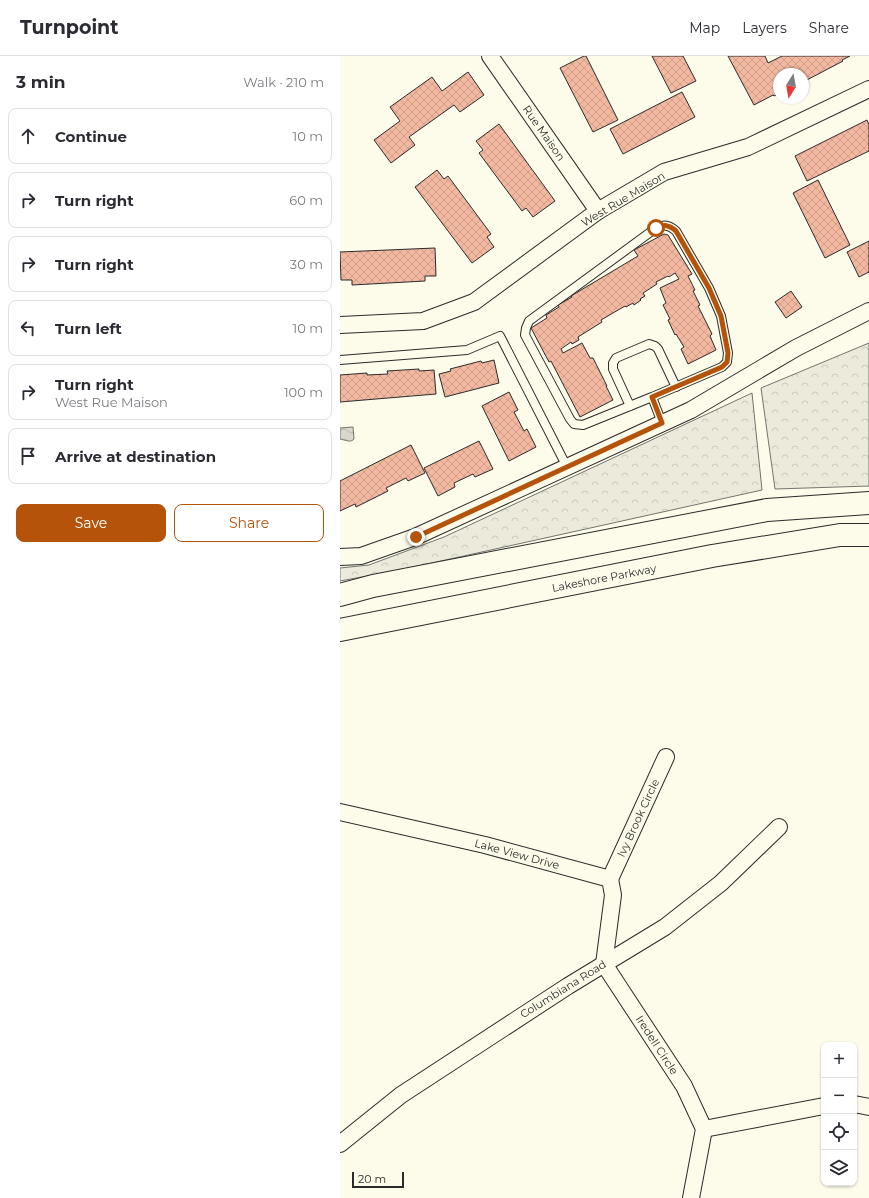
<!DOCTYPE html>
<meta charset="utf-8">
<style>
body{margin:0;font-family:Montserrat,sans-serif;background:#f2f2f3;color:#2b2b33}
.controls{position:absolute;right:12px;bottom:12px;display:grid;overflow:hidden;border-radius:8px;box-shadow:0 1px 3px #0004}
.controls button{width:36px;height:36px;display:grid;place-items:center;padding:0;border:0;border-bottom:1px solid #e1e1e2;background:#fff;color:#2b2b33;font:20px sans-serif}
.compass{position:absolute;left:433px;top:12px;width:36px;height:36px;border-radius:50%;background:#fff;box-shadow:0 1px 3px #0004;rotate:191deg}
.scale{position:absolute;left:12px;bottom:10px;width:52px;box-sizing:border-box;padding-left:4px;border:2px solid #2b2b2b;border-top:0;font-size:11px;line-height:14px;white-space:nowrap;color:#2b2b2b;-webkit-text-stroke:3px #fdfbea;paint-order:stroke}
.stop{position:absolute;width:12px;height:12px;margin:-9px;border:3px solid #b45309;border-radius:50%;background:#fff}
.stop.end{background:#b45309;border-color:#fff;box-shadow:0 1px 4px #0008}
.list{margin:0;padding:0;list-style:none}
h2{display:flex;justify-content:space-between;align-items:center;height:52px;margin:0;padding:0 16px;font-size:17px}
h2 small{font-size:13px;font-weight:400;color:#7c7c81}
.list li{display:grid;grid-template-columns:26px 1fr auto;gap:12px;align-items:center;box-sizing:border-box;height:56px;margin:0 8px 8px;padding:0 8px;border:1px solid #e1e1e2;border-radius:8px}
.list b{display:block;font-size:15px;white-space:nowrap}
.list p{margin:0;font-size:13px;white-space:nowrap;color:#7c7c81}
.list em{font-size:13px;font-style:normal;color:#7c7c81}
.actions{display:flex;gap:8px;padding:12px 16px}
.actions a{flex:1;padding:9px 0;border:1px solid #b45309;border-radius:8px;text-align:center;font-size:14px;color:#b45309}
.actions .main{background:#b45309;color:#fff}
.icon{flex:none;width:22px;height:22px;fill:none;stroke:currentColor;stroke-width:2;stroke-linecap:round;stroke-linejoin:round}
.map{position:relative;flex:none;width:529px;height:1142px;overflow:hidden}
header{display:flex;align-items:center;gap:24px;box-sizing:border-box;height:56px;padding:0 20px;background:#fff;border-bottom:1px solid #e1e1e2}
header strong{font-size:19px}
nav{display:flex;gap:22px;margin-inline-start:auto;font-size:14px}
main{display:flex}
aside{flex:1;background:#fff}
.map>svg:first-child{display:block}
.forest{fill:url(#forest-crowns);stroke:#74746e}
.water{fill:url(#water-waves);stroke:#74746e}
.building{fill:url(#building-cross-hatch);stroke:#2b2b2b}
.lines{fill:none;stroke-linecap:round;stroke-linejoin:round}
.service-casing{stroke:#2b2b2b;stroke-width:10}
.minor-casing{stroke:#2b2b2b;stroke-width:18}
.secondary-casing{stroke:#2b2b2b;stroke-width:24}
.service{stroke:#fdfbea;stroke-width:8}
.minor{stroke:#fdfbea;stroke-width:16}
.secondary{stroke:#fdfbea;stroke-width:22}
.route{stroke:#b45309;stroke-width:5}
.labels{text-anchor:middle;stroke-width:3;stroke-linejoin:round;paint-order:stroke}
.street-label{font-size:11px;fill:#2b2b2b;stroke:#fdfbea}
</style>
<header>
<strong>Turnpoint</strong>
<nav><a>Map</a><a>Layers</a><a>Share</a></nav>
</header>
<main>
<aside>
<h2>3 min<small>Walk · 210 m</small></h2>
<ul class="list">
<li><svg class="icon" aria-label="ahead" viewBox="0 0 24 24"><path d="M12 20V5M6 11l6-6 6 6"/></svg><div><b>Continue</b></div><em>10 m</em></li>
<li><svg class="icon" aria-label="right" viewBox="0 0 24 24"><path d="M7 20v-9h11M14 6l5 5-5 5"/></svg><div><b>Turn right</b></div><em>60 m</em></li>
<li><svg class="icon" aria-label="right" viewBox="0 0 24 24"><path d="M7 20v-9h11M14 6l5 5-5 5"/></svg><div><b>Turn right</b></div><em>30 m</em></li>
<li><svg class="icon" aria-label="left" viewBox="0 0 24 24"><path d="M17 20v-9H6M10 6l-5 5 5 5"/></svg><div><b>Turn left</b></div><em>10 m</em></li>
<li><svg class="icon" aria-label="right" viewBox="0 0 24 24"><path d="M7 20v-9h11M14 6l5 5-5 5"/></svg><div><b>Turn right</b><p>West Rue Maison</p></div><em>100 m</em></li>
<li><svg class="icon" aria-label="arrive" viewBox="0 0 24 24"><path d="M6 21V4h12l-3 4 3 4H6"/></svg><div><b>Arrive at destination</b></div></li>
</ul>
<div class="actions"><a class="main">Save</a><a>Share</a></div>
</aside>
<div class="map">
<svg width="529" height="1142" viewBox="0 0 529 1142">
<defs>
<pattern id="forest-crowns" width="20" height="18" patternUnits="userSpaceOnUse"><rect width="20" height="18" fill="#ecebdb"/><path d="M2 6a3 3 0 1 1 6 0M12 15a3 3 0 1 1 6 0" fill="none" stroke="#cbcabc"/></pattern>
<pattern id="water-waves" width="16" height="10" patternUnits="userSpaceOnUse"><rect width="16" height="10" fill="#d8d7c9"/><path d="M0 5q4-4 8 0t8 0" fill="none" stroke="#bab9ad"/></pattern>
<pattern id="building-cross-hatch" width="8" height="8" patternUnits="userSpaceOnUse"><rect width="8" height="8" fill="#f2b8a0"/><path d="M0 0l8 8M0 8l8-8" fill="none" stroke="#d09e8a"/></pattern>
</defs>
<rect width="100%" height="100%" fill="#fdfbea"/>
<g class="forest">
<path d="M 529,287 L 529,430 L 435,433 L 421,332 Z"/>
<path d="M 412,337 L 422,434 L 65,513 L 0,525 L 0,512 L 29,509 L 104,481 Z"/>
</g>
<path class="water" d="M 13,371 L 14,383 C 11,387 5,384 0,383 L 0,372 Z"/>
<g class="building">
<path d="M 244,0 L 246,0 L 278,64 L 253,76 L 220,12 Z"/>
<path d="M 312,0 L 343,0 L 356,25 L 331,37 Z"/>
<path d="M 388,0 L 425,0 L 428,7 L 442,0 L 510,0 L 502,4 L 503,5 L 463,26 L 463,18 L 439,18 L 439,38 L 434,40 L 433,39 L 414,49 Z"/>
<path d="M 128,16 L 144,39 L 120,56 L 114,49 L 69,81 L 75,89 L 51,107 L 34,84 L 60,65 L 50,51 L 92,21 L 102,35 Z"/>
<path d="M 342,36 L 355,61 L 283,98 L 270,73 Z"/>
<path d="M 527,64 L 529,69 L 529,95 L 467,125 L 455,100 Z"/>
<path d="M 159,68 L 215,145 L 193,161 L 186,152 L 182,155 L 139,97 L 143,94 L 136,85 Z"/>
<path d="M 97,114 L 104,123 L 108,120 L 151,178 L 147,181 L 154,191 L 132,207 L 75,131 Z"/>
<path d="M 478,124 L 510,189 L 485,202 L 453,137 Z"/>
<path d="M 324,178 L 328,179 L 352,218 L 348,220 L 355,234 L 353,235 L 360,249 L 358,250 L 372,278 L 370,280 L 376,294 L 348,308 L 341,293 L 344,291 L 336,278 L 335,279 L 328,264 L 330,263 L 323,249 L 326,247 L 320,232 L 339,223 L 335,217 L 329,221 L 328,220 L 316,226 L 317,228 L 303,237 L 305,240 L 300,243 L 301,244 L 294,249 L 293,247 L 286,251 L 285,250 L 261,264 L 262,266 L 238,281 L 239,284 L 232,288 L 231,286 L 221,293 L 223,297 L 242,287 L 250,302 L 253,302 L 267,330 L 266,330 L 273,344 L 240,361 L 211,305 L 209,306 L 191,272 L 207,262 L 206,259 L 219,251 L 218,249 L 232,241 L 231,240 L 298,200 L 294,194 Z"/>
<path d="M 529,185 L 529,216 L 519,221 L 507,196 Z"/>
<path d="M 95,192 L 96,220 L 85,220 L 85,225 L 12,229 L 12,224 L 1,224 L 0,196 Z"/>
<path d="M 451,235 L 462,251 L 446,262 L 435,246 Z"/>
<path d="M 154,304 L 159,327 L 105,341 L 99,318 L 111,315 L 110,313 L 141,305 L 142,307 Z"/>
<path d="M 79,313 L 79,315 L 94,314 L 96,338 L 0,346 L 0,319 L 27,317 L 27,319 L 48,318 L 47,315 Z"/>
<path d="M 169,336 L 178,354 L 174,356 L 184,375 L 187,373 L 196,391 L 169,405 L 142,350 Z"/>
<path d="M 139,385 L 153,413 L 135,421 L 133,418 L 114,427 L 115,431 L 98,440 L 84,412 Z"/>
<path d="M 71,389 L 85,417 L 68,425 L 66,422 L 46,432 L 48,435 L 16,451 L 15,448 L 0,455 L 0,425 Z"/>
</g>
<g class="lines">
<g class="service-casing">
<g id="service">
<path d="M 0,304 L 127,294 L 160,280 L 227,411"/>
<path d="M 312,341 L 382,311 L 387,306 L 388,297 L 381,260 L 369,232 L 336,175 C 329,169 324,168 316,172 L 189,265 L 186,272 L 185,279 L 230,363 L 234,368 L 243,369 L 312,341 L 322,367"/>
<path d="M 290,350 L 273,313 L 273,307 L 276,302 L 309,288 L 315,290 L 318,293 L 336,331"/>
</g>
</g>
<g class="minor-casing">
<g id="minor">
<path d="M 150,0 L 258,155"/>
<path d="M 0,269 L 83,265 L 134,246 L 258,155 L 324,116 L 408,91 L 529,33"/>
<path d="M 0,501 L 21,500 L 75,481 L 351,354 L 456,292 L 529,255"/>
<path d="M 0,756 L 145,789 L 270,823 L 273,839 L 264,908"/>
<path d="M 270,823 L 326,701"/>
<path d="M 264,908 L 344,1030 L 364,1073 L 351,1142"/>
<path d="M 514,1048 L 529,1051"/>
<path d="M 364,1073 L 484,1050"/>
<path d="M 0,1088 L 61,1039 L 228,930 L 325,871 L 381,827 L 439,771"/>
</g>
</g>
<g class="secondary-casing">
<g id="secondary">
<path d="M 0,539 L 33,530 L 427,454 L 529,447"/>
<path d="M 0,574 L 372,500 L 500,479 L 529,479"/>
</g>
</g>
<use href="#service" class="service"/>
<use href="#minor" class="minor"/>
<use href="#secondary" class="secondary"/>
</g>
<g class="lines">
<path class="route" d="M 76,481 L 322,367 L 312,341 L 382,311 L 387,306 L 388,297 L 381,260 L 369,232 L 336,175 C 329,169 324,168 316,172"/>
</g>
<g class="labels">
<g class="street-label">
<text transform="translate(204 77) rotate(55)" y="4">Rue Maison</text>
<text transform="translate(283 143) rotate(-31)" y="4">West Rue Maison</text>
<text transform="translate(264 522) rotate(-11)" y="4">Lakeshore Parkway</text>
<text transform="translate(298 762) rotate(-65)" y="4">Ivy Brook Circle</text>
<text transform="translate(177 798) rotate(15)" y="4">Lake View Drive</text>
<text transform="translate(223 933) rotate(-32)" y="4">Columbiana Road</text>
<text transform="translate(317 989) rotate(57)" y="4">Iredell Circle</text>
</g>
</g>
</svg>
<div class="controls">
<button>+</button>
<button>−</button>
<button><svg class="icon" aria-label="locate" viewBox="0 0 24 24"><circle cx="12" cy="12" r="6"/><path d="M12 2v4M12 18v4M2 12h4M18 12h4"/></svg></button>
<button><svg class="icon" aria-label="layers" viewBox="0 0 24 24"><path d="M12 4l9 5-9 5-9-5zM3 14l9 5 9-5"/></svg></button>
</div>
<svg class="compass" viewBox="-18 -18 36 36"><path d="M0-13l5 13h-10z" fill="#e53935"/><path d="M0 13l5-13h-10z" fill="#7c7c81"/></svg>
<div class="scale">20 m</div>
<div class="stop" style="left:316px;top:172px"></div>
<div class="stop end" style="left:76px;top:481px"></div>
</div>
</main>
